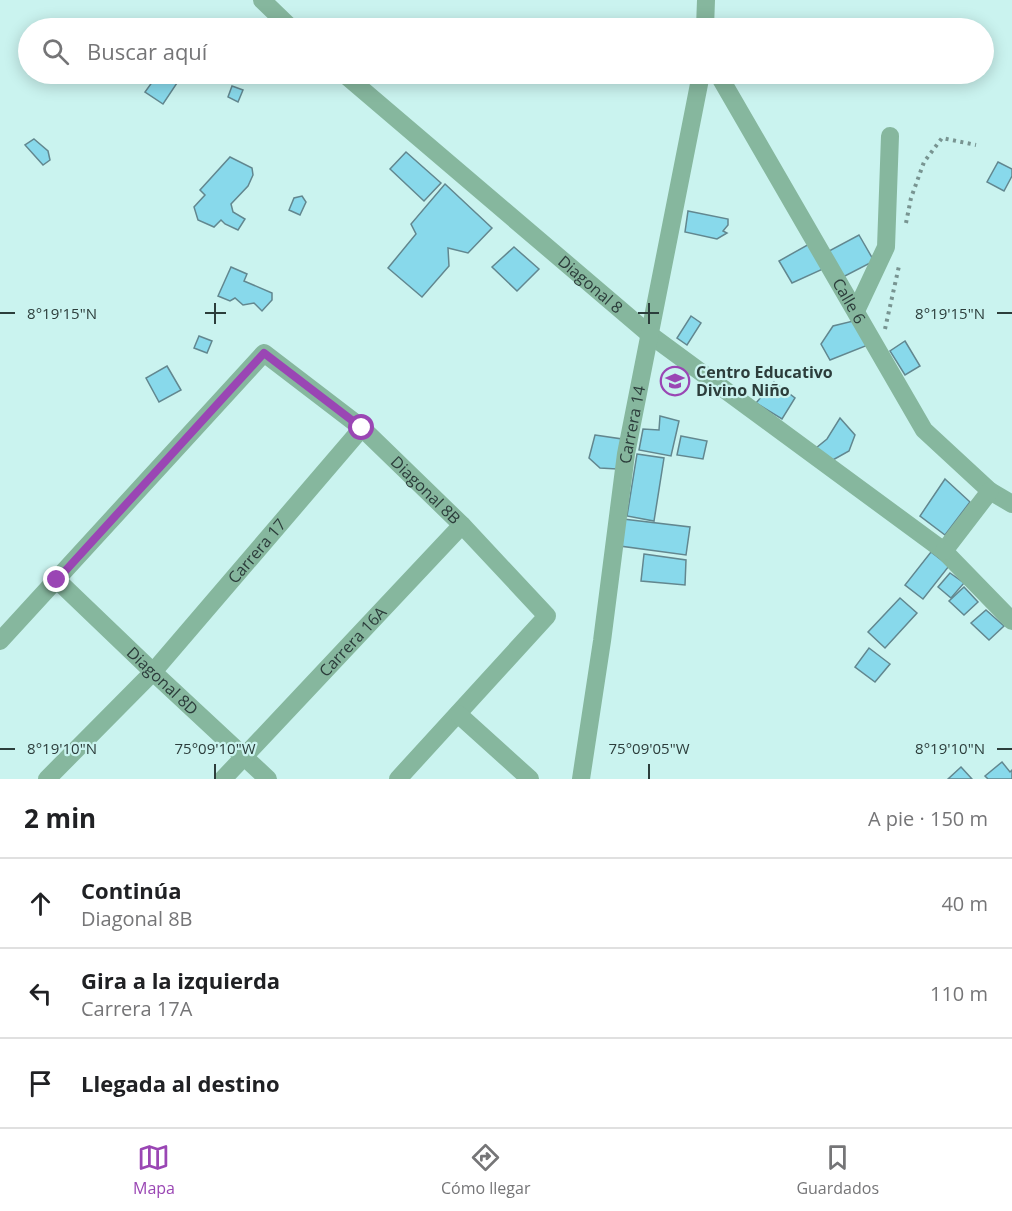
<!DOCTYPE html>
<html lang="es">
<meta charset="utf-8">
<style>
body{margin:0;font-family:"Open Sans",sans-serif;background:#f2f2f2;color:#202124}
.stop{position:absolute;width:18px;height:18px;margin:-14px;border:4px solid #9a46b4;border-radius:50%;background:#fff}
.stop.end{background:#9a46b4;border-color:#fff;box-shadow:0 2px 6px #0008}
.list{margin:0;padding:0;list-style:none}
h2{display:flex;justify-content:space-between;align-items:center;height:78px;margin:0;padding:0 24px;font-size:26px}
h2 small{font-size:20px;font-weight:400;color:#757577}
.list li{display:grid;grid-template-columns:39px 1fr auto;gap:18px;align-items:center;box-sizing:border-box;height:90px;padding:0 24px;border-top:2px solid #e0e0e0}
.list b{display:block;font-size:22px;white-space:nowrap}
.list p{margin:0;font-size:20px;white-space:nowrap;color:#757577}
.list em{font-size:20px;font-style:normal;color:#757577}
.icon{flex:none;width:33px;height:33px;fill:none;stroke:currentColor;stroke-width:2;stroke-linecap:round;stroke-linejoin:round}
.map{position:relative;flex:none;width:1012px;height:779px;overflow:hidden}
.search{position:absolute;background:#fff;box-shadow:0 3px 15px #0003;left:18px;right:18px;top:18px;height:66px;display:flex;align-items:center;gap:15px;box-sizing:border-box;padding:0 21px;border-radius:33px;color:#757577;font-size:22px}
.sheet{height:348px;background:#fff}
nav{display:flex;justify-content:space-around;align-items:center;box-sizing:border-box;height:84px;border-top:2px solid #e0e0e0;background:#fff;font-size:16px;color:#757577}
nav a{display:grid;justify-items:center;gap:3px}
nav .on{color:#9a46b4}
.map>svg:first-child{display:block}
.building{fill:#88d9eb;stroke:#62878f;stroke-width:1.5}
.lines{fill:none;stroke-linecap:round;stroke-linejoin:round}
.path{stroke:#789491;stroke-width:4;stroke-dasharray:3 4.5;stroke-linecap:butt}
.street{stroke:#86b79e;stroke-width:18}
.route{stroke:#9a46b4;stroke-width:8}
.ticks{fill:none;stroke:#2c3d3b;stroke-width:2}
.labels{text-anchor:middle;stroke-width:4.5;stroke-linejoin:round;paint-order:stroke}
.street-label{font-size:16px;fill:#2c3d3b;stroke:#caf3ef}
.poi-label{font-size:16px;font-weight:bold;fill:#2c3d3b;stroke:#caf3ef;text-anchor:start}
.ticks-label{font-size:15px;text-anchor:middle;fill:#2c3d3b;stroke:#caf3ef;stroke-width:4.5;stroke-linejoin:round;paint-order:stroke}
</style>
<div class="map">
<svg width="1012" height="779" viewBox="0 0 1012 779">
<rect width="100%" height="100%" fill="#caf3ef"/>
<g class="building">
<path d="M 158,74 L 176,74 L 181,77 L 163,104 L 145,92 Z"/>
<path d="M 232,86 L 243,90 L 238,102 L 228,97 Z"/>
<path d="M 34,139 L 48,151 L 50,160 L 43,165 L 25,145 Z"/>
<path d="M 406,152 L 441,183 L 424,201 L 390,169 Z"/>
<path d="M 230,157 L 252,168 L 253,175 L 248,186 L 231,204 L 233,212 L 245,219 L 238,230 L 225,224 L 221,220 L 214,227 L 198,220 L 194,207 L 205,195 L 200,190 Z"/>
<path d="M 998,162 L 1012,169 L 1012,176 L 1004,191 L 987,182 Z"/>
<path d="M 445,184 L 492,228 L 468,253 L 448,248 L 449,266 L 422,297 L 388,268 L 416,234 L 411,224 Z"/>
<path d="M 302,196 L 306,202 L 300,215 L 289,210 L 294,198 Z"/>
<path d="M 688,211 L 728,219 L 728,225 L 723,231 L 727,233 L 717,239 L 685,232 Z"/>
<path d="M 859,235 L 874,261 L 843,277 L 829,251 Z"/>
<path d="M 811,243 L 823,269 L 792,283 L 779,261 Z"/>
<path d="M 514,247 L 539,269 L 517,291 L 492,267 Z"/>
<path d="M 231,267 L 247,274 L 244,281 L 272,293 L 272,300 L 262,311 L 254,303 L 243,305 L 235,298 L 230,301 L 218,296 Z"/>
<path d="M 691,316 L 701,323 L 687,345 L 677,338 Z"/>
<path d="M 853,321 L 868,345 L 830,360 L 821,344 L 833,326 Z"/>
<path d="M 199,336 L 212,341 L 207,353 L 194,348 Z"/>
<path d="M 905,341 L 920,366 L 905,375 L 890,351 Z"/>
<path d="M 167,366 L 181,390 L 159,402 L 146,378 Z"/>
<path d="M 774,382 L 795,398 L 782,419 L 756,403 Z"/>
<path d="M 660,416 L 679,421 L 671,456 L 639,450 L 643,429 L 659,430 Z"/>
<path d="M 840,418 L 855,435 L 849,451 L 831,461 L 816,448 L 827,439 Z"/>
<path d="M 595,435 L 622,439 L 617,469 L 600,468 L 589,458 Z"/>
<path d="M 681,436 L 707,441 L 703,459 L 677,455 Z"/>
<path d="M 637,454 L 664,458 L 654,521 L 627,516 Z"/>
<path d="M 945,479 L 970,502 L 945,535 L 920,516 Z"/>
<path d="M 623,519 L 690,527 L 686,555 L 620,546 Z"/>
<path d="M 931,552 L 949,566 L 923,599 L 905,585 Z"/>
<path d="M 644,554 L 686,560 L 685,585 L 641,581 Z"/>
<path d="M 950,573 L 964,583 L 951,598 L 938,587 Z"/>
<path d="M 964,587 L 978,602 L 964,615 L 949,601 Z"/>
<path d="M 900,598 L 917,613 L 885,648 L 868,632 Z"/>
<path d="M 986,610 L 1004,626 L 989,640 L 971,623 Z"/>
<path d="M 869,648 L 890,664 L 875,682 L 855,667 Z"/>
<path d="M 1002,762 L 1010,772 L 1012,770 L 1012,779 L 988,779 L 985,776 Z"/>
<path d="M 961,767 L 972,779 L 948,779 Z"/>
</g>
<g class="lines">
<g class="path">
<path d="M 906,223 L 911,198 L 924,162 L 942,138 L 976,145"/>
<path d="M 885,329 L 899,266"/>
</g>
<g class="street">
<path d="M 262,0 L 291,28"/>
<path d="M 705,28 L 706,0"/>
<path id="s1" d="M 344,74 L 649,334 L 944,551 L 1012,621"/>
<path id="s2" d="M 718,74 L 924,430 L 990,491 L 1012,504"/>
<path d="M 856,311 L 886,247 L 890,136"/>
<path d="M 944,551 L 990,491"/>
<path id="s3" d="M 57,580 L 153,672 L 268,779"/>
<path id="s4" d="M 0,641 L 264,353 L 362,428 L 462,525 L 547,616 L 398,779"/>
<path d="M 458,714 L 530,779"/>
<path id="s5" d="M 47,779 L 153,672 L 362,428"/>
<path id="s6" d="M 223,779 L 462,525"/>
<path id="s7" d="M 581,779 L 602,641 L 626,454 L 701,74"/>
</g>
</g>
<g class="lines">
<path class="route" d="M 57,580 L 264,353 L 362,428"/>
</g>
<path class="ticks" d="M 215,303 L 215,324M 649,303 L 649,324M 0,313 L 15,313M 205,313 L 226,313M 638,313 L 659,313M 997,313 L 1012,313M 0,749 L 15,749M 997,749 L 1012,749M 215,764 L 215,779M 649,764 L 649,779"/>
<defs>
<g id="school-ring" transform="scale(1.5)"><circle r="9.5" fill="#caf3ef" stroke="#9a46b4" stroke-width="1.5"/><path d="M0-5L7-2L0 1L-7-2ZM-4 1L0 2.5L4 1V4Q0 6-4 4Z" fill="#9a46b4"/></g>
</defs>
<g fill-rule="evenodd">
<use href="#school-ring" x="675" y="381"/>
</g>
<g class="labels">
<g class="street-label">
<text dy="6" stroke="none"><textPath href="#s1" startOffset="324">Diagonal 8</textPath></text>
<text dy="6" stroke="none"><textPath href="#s2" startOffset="262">Calle 6</textPath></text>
<text dy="6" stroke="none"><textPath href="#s7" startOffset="358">Carrera 14</textPath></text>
<text dy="6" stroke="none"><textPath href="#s4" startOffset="603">Diagonal 8B</textPath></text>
<text dy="6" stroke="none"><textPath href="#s5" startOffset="310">Carrera 17</textPath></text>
<text dy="6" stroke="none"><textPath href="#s6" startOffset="189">Carrera 16A</textPath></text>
<text dy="6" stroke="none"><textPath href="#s3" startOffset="146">Diagonal 8D</textPath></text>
</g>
<g class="poi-label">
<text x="696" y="378">Centro Educativo<tspan x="696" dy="18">Divino Niño</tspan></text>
</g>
</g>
<g class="ticks-label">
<text x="62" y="319">8°19'15"N</text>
<text x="950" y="319">8°19'15"N</text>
<text x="62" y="754">8°19'10"N</text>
<text x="950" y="754">8°19'10"N</text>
<text x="215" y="754">75°09'10"W</text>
<text x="649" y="754">75°09'05"W</text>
</g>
</svg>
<div class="stop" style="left:362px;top:428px"></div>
<div class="stop end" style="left:57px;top:580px"></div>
<div class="search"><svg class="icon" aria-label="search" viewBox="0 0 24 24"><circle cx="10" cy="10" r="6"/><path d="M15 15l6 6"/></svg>Buscar aquí</div>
</div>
<section class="sheet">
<h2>2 min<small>A pie · 150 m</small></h2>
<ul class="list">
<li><svg class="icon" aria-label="ahead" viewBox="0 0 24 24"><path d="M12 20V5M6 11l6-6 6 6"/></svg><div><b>Continúa</b><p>Diagonal 8B</p></div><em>40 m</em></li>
<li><svg class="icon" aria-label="left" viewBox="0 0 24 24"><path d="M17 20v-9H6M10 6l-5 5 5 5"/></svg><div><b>Gira a la izquierda</b><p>Carrera 17A</p></div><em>110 m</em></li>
<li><svg class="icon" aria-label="arrive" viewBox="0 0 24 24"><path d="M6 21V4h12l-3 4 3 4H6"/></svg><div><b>Llegada al destino</b></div></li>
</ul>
</section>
<nav>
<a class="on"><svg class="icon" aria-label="map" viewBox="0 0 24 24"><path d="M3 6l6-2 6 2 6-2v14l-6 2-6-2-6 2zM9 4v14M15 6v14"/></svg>Mapa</a>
<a><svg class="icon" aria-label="directions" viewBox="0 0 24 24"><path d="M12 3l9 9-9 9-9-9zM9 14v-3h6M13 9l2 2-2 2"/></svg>Cómo llegar</a>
<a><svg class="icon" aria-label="saved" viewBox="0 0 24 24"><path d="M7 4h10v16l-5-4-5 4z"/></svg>Guardados</a>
</nav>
